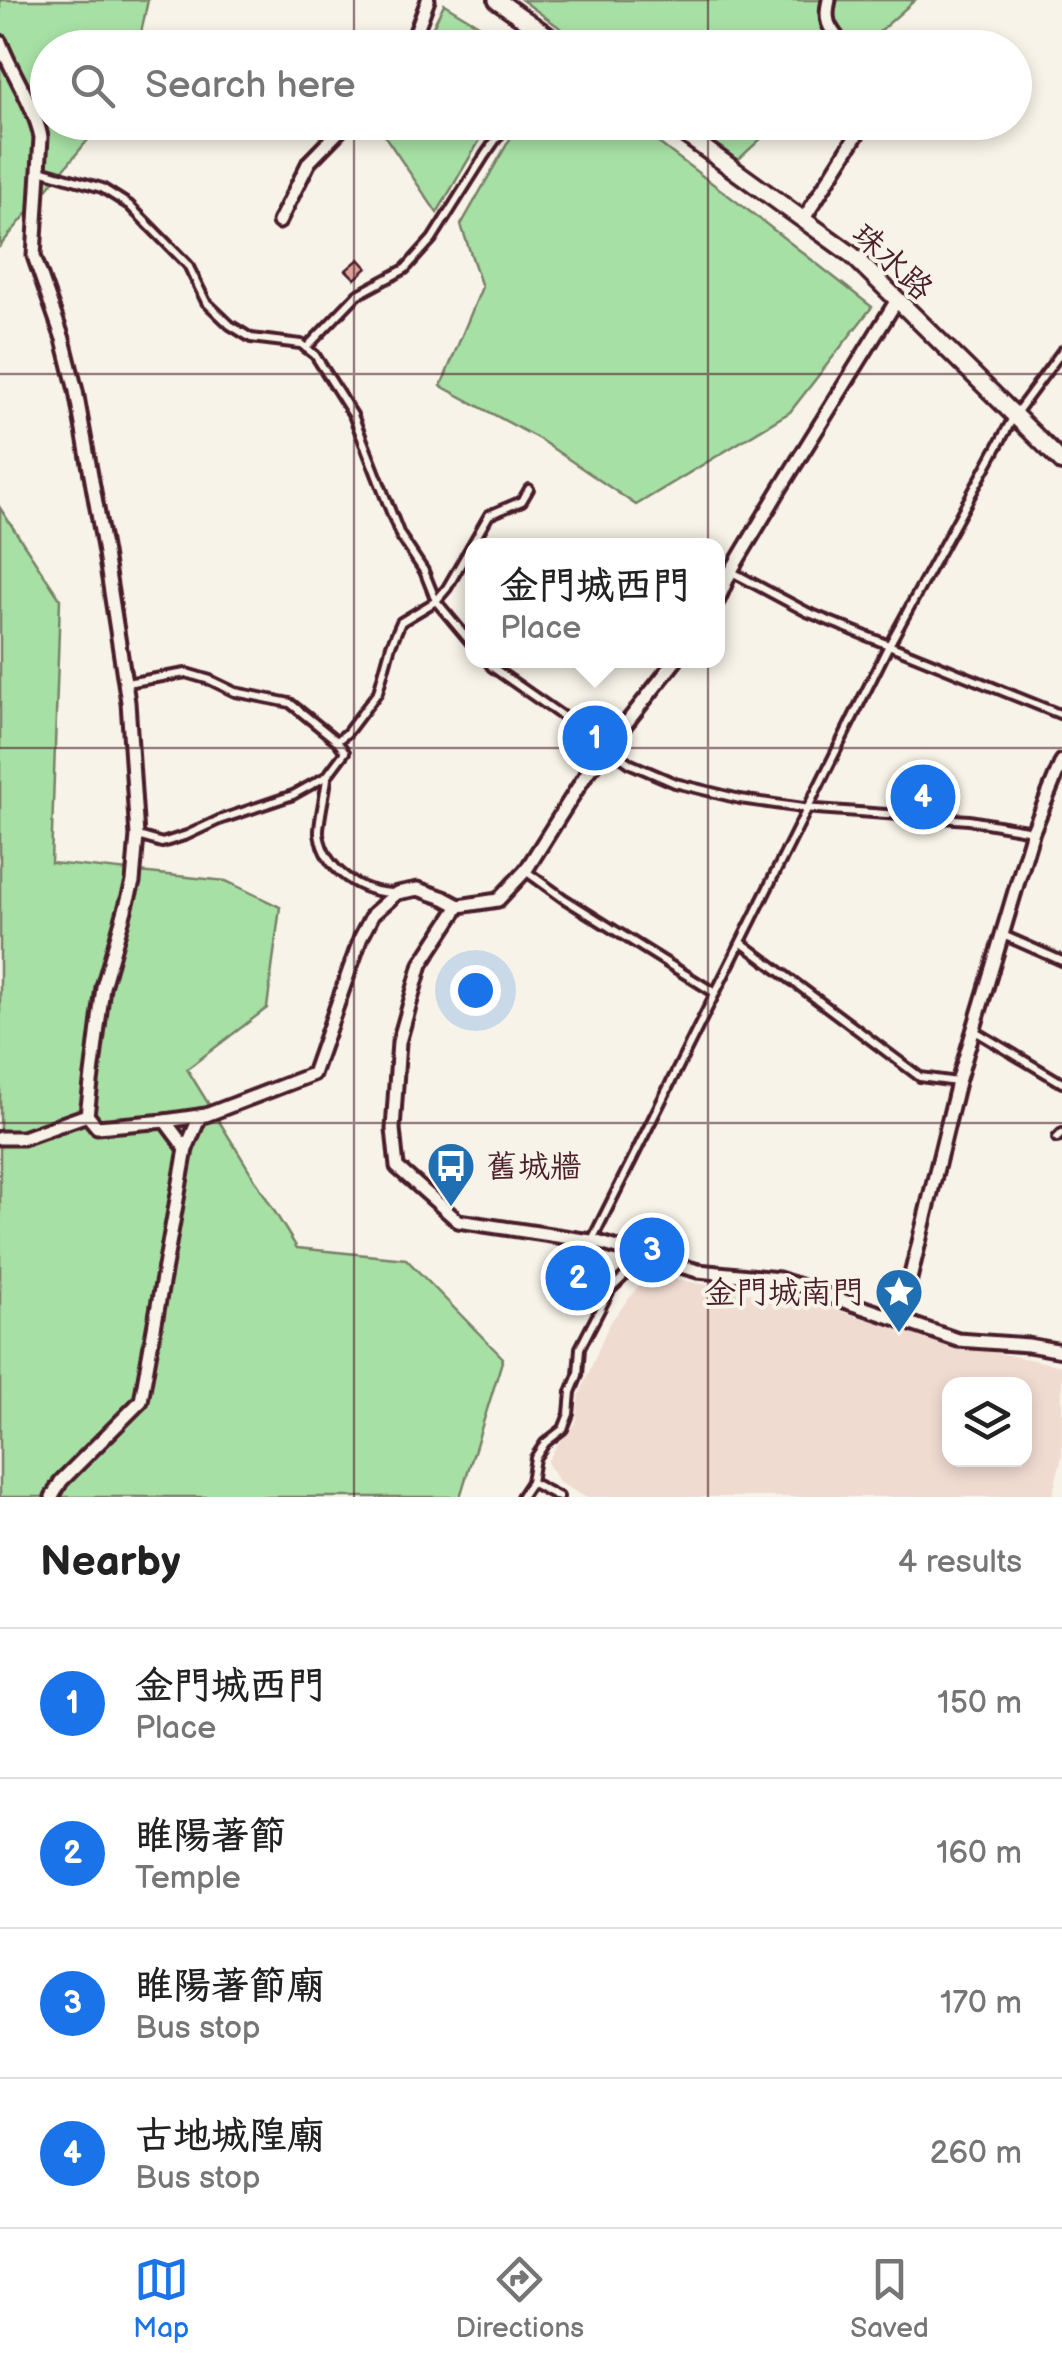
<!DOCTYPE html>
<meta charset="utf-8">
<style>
body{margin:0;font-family:"Balsamiq Sans","LXGW WenKai TC",sans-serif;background:#f2f2f2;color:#222}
.controls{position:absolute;right:30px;bottom:30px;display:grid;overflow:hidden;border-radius:20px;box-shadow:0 5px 15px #0003}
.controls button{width:90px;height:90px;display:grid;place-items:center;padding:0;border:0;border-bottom:2px solid #e0e0e0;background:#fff;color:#222;font:50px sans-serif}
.you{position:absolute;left:475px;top:990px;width:35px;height:35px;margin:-25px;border:8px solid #fff;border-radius:50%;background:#1a73e8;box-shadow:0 0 0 15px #1a73e833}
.badge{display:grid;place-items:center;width:65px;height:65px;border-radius:50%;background:#1a73e8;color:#fff;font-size:32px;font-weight:700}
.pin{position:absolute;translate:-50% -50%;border:5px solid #fff;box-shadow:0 2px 10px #0006}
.popup{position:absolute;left:465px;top:538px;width:260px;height:130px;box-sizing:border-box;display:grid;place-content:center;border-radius:20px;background:#fff;filter:drop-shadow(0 2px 8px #0005);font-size:32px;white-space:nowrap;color:#767676}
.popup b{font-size:38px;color:#222}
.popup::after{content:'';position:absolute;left:50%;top:100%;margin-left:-20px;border:20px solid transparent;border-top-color:#fff}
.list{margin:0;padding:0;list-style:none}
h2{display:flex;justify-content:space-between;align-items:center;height:130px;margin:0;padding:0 40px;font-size:42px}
h2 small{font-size:32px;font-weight:400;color:#767676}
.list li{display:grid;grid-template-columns:65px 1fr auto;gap:30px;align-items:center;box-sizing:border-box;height:150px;padding:0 40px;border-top:2px solid #e0e0e0}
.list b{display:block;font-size:38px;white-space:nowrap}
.list p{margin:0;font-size:32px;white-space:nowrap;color:#767676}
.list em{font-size:32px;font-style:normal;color:#767676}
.icon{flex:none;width:55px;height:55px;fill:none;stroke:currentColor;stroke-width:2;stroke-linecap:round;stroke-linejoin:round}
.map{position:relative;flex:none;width:1062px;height:1497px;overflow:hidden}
.search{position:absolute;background:#fff;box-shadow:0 5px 15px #0003;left:30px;right:30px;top:30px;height:110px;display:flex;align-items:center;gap:25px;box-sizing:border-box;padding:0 35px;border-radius:55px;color:#767676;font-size:38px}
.sheet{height:730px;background:#fff}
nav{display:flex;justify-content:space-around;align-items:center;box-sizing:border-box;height:140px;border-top:2px solid #e0e0e0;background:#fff;font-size:28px;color:#767676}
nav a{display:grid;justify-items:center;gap:5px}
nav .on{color:#1a73e8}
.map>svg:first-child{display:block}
.built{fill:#f0dbd1;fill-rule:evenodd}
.green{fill:#a7e0a4;stroke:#788068;stroke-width:2.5}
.building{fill:#dea49a;stroke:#4a1f2b;stroke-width:2.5}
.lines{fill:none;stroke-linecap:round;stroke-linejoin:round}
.service-casing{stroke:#4a1f2b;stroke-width:14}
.minor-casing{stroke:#4a1f2b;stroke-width:19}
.secondary-casing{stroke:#4a1f2b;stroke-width:22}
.service{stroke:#f7f3e8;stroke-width:6}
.minor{stroke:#f7f3e8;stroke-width:11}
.secondary{stroke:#f7f3e8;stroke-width:15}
.grid{fill:none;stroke:#4a1f2b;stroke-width:2.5;stroke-opacity:0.55}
.labels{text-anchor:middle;stroke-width:8;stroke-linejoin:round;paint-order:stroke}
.street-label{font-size:32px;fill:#4a1f2b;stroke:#f7f3e8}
.poi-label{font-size:32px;fill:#4a1f2b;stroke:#f7f3e8;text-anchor:start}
</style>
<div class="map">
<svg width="1062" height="1497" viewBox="0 0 1062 1497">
<rect width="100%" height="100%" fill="#f7f3e8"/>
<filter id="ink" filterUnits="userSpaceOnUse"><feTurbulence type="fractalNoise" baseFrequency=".01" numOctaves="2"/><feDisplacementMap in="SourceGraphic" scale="20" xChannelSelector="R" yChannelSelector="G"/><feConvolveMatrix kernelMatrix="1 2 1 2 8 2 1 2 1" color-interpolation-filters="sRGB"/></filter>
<g filter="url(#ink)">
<path class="built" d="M 648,1274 L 826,1307 L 948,1343 L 1062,1366 L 1062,1456 L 1052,1497 L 585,1497 L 560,1483 L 547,1462 L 557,1445 L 576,1423 L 579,1396 L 609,1324 ZM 950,1384 L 1024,1384 L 1024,1460 L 950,1460 Z"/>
<g class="green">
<path d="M 0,0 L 148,0 L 138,47 L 48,48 L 48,122 L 102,123 L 0,246 Z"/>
<path d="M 522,0 L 915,0 L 861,48 L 586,47 Z"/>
<path d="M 444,4 L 515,47 L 423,47 Z"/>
<path d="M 376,123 L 490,123 L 437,213 Z"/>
<path d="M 519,123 L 632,123 L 761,220 L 872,307 L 790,412 L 636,505 L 539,439 L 441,386 L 482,287 L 461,225 Z"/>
<path d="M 687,123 L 778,122 L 778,123 L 738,160 Z"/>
<path d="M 0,508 L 60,599 L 51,863 L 226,881 L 280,907 L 267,1008 L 187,1069 L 297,1248 L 406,1259 L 503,1358 L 460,1497 L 0,1497 Z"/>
</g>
<g class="building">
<path d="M 359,259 L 367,268 L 355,279 L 346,270 Z"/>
<path d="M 569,1265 L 593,1271 L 588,1292 L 563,1286 Z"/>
</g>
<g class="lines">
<g class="service-casing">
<g id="service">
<path d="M 40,170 L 102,188 L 129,205 L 188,265 L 206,302 L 230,325 L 251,338 L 301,344 L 315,355 L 353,415 L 400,535 L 424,571 L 436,601 L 472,644"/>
<path d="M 306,348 L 357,295 L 405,269 L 432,239 L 485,155 L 508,122"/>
<path d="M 732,572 L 807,612 L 1062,715"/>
<path d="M 487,660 L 492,667 L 631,764 L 675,783 L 740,799 L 803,808 L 969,820 L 1032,831"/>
<path d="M 126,683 L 186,673 L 210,680 L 235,692 L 290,703 L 337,741 L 347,733 L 378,692 L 391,645 L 401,622 L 436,601 L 447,588 L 489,515 L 522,501 L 529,489"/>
<path d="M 327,778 C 326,791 318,823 319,834 C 325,871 361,893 395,893"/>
<path d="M 138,836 L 162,843 L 187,835 L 219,820 L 293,795 L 327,776 L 345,752 L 337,741"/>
<path d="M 527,872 L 563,898 L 715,993"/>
<path d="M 1003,935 L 1062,961"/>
<path d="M 742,943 L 920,1077 L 957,1082"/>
<path d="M 975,1031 L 1062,1083"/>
<path d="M 1057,1138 L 1062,1133"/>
<path d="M 592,1240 L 888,647 L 1014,416 L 1062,351"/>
<path d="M 521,1497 L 531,1482"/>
<path d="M 559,1497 L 531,1482 L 535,1458 L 545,1443 L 563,1429 L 569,1414 L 571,1392 L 578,1375 L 580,1348 L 610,1290 L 644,1257"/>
</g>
</g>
<g class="minor-casing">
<g id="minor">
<path d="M 829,0 C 823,24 831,29 845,48"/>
<path d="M 0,42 C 12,74 34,104 41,137 L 34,256 L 63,339 L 76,391 L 105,553 L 128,702 L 137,836 L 133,882 L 103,987 L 87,1115 L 97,1127 L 165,1121 L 206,1115 L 313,1074 L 361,937 L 373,914 L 397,893 L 418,889 L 444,898 L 459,906"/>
<path d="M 410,48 L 428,0"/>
<path d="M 803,220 L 865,122"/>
<path d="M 279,222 L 309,162 L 348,122"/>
<path d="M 718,600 L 731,571 L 780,489 L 897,300"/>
<path d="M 676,660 L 587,773 L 526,870 L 498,900 L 459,906 L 421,964 L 399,1042 L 393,1129 L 397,1167 L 458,1221 L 597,1242 L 698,1271 L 779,1279 L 900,1320"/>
<path d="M 1062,761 L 1033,831 L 958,1082 L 900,1320 L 958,1340 L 1028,1345 L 1062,1351"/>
<path d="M 0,1138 L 23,1138 L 87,1115"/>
<path d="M 186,1149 L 200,1116"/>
<path d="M 52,1497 L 61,1481 L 141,1401 L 186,1149 L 165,1121"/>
</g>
</g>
<g class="secondary-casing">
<g id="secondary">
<path d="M 497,0 L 565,48"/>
<path d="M 668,122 L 852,255 L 1062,462"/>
</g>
</g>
<use href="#service" class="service"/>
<use href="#minor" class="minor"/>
<use href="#secondary" class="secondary"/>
</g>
</g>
<path class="grid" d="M 354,0 L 354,48M 708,0 L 708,48M 354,122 L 354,1497M 708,122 L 708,1497M 0,374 L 1062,374M 0,748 L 1062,748M 0,1123 L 1062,1123"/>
<defs>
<g id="bus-pin" transform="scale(2.5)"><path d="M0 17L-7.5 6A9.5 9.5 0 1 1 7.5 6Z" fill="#1f6fb2" stroke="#f7f3e8"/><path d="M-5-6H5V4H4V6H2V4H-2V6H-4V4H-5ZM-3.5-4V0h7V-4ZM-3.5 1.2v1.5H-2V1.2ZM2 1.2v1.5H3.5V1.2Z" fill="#fff"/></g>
<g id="sight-pin" transform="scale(2.5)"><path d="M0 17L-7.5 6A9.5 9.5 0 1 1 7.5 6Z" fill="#1f6fb2" stroke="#f7f3e8"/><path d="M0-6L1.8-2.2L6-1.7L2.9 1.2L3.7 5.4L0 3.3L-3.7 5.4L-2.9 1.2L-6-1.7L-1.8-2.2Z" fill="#fff"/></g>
</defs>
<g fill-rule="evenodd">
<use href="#bus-pin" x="451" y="1166"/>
<use href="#sight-pin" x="899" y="1292"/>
</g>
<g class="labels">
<g class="street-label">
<text transform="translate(893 261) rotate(43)" y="11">珠水路</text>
</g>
<g class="poi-label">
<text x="486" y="1177">舊城牆</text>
<text x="864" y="1303" text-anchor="end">金門城南門</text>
</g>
</g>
</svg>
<div class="controls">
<button><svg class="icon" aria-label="layers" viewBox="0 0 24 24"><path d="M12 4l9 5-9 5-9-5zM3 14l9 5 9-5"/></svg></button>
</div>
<div class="you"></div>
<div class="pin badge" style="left:595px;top:738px">1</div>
<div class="popup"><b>金門城西門</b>Place</div>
<div class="pin badge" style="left:578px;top:1278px">2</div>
<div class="pin badge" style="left:652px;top:1250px">3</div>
<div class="pin badge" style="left:923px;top:797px">4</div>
<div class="search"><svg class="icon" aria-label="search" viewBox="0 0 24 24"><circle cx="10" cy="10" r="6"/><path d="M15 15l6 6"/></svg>Search here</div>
</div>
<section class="sheet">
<h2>Nearby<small>4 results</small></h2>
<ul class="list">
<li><span class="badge">1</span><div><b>金門城西門</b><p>Place</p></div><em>150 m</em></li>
<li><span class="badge">2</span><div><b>睢陽著節</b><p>Temple</p></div><em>160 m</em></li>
<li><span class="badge">3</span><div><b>睢陽著節廟</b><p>Bus stop</p></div><em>170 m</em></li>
<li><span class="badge">4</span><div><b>古地城隍廟</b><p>Bus stop</p></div><em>260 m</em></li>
</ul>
</section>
<nav>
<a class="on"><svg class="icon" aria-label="map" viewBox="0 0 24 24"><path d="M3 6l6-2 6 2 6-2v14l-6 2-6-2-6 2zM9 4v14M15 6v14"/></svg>Map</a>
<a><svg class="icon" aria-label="directions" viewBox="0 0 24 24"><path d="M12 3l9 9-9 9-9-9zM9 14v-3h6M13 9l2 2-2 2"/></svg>Directions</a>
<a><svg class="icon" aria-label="saved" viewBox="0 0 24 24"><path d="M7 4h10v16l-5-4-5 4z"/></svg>Saved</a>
</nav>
